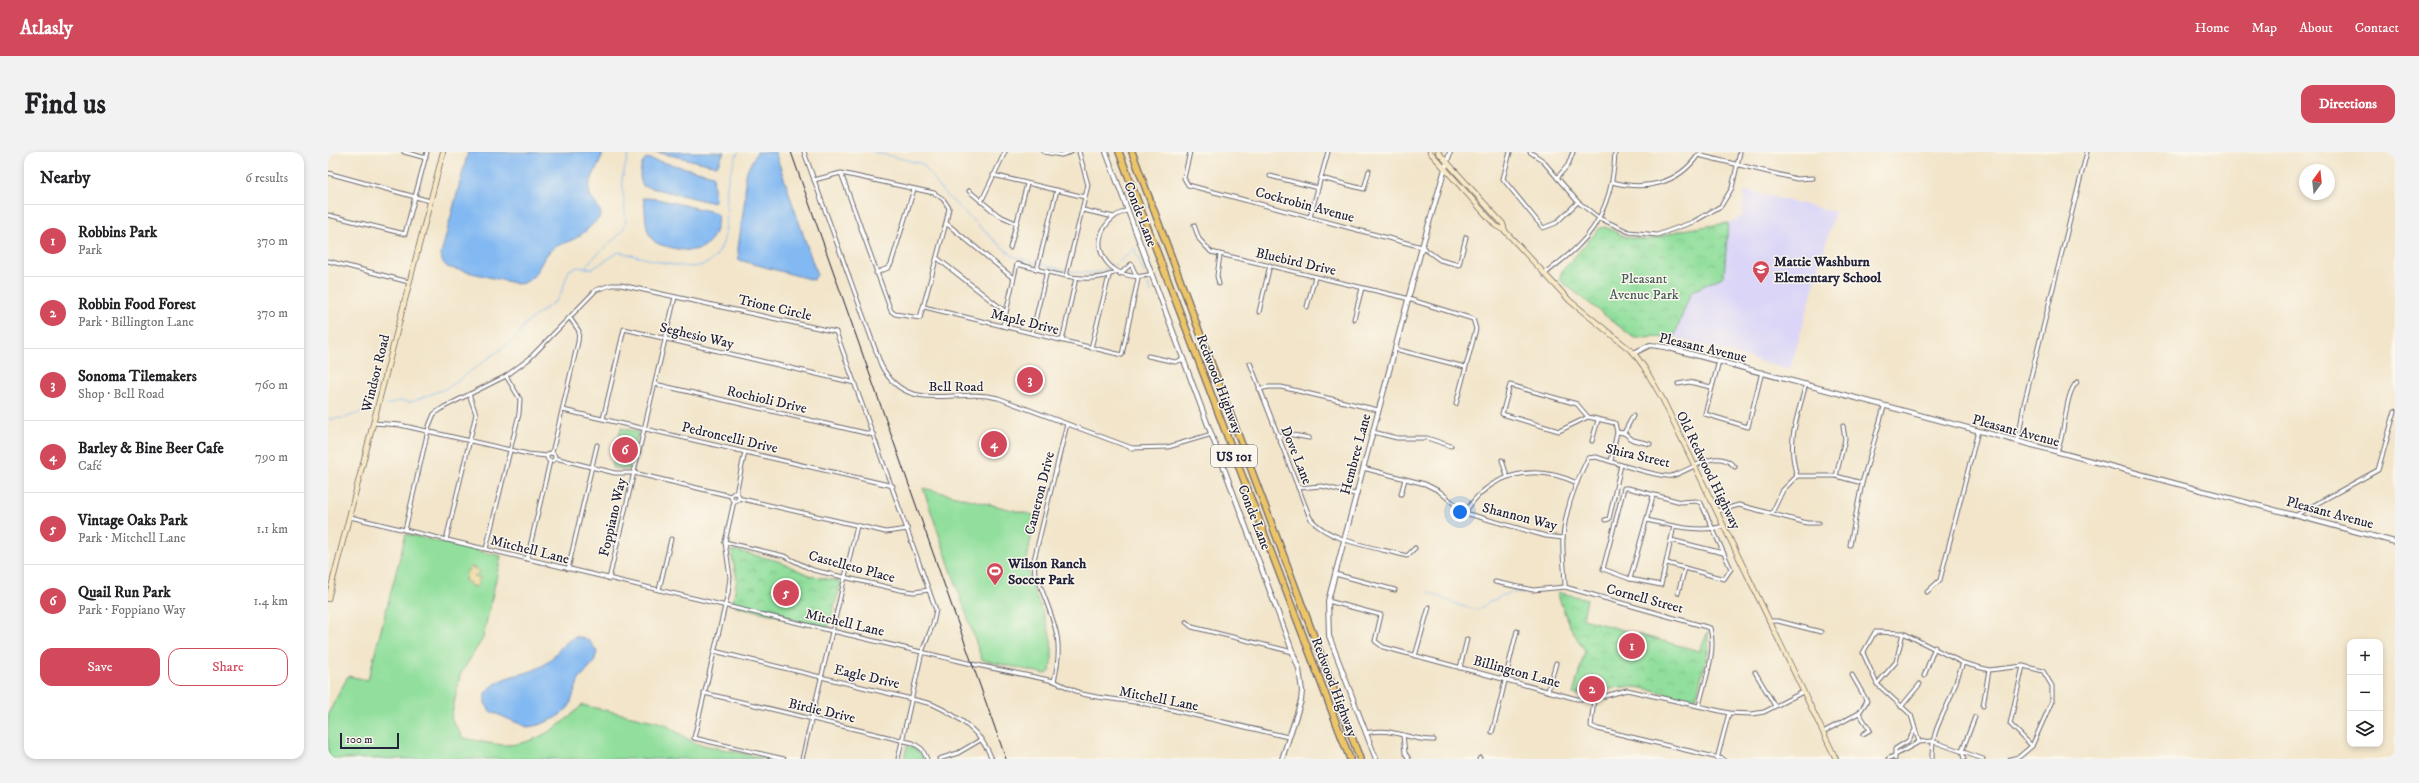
<!DOCTYPE html>
<meta charset="utf-8">
<style>
body{margin:0;font-family:"IM FELL DW Pica",serif;background:#f2f2f2;color:#202124}
.controls{position:absolute;right:12px;bottom:12px;display:grid;overflow:hidden;border-radius:8px;box-shadow:0 2px 6px #0003}
.controls button{width:36px;height:36px;display:grid;place-items:center;padding:0;border:0;border-bottom:1px solid #e0e0e0;background:#fff;color:#202124;font:20px sans-serif}
.compass{position:absolute;left:1971px;top:12px;width:36px;height:36px;border-radius:50%;background:#fff;box-shadow:0 2px 6px #0003;rotate:15deg}
.scale{position:absolute;left:12px;bottom:10px;width:59px;box-sizing:border-box;padding-left:4px;border:2px solid #22223b;border-top:0;font-size:11px;line-height:14px;white-space:nowrap;color:#22223b;-webkit-text-stroke:3px #fbf7ec;paint-order:stroke}
.you{position:absolute;left:1132px;top:360px;width:14px;height:14px;margin:-10px;border:3px solid #fff;border-radius:50%;background:#1a73e8;box-shadow:0 0 0 6px #1a73e833}
.badge{display:grid;place-items:center;width:26px;height:26px;border-radius:50%;background:#d1495b;color:#fff;font-size:13px;font-weight:700}
.pin{position:absolute;translate:-50% -50%;border:2px solid #fff;box-shadow:0 1px 4px #0006}
.list{margin:0;padding:0;list-style:none}
h2{display:flex;justify-content:space-between;align-items:center;height:52px;margin:0;padding:0 16px;font-size:17px}
h2 small{font-size:13px;font-weight:400;color:#757577}
.list li{display:grid;grid-template-columns:26px 1fr auto;gap:12px;align-items:center;box-sizing:border-box;height:72px;padding:0 16px;border-top:1px solid #e0e0e0}
.list b{display:block;font-size:15px;white-space:nowrap}
.list p{margin:0;font-size:13px;white-space:nowrap;color:#757577}
.list em{font-size:13px;font-style:normal;color:#757577}
.actions{display:flex;gap:8px;padding:12px 16px}
.actions a{flex:1;padding:9px 0;border:1px solid #d1495b;border-radius:12px;text-align:center;font-size:14px;color:#d1495b}
.actions .main{background:#d1495b;color:#fff}
.icon{flex:none;width:22px;height:22px;fill:none;stroke:currentColor;stroke-width:2;stroke-linecap:round;stroke-linejoin:round}
.map{position:relative;flex:none;width:2067px;height:607px;overflow:hidden;border-radius:12px}
header{display:flex;align-items:center;gap:24px;box-sizing:border-box;height:56px;padding:0 20px;background:#d1495b;color:#fff}
header strong{font-size:19px}
nav{display:flex;gap:22px;margin-inline-start:auto;font-size:14px}
.intro{display:flex;align-items:center;justify-content:space-between;box-sizing:border-box;height:96px;padding:0 24px}
h1{margin:0;font-size:28px}
.button{padding:10px 18px;border-radius:12px;background:#d1495b;color:#fff;font-size:14px;font-weight:700}
main{display:flex;gap:24px;padding:0 24px}
aside{flex:1;background:#fff;border-radius:12px;box-shadow:0 2px 6px #0003}
.map>svg:first-child{display:block}
.built{fill:#dbd6f7}
.grass{fill:#92df9d;stroke:#5a806c}
.sand{fill:url(#sand-dots);stroke:#887e6c}
.park{fill:url(#park-crowns);stroke:#5a806c}
.garden{fill:url(#garden-dots);stroke:#5a806c}
.water{fill:#83b9f2;stroke:#526e96}
.lines{fill:none;stroke-linecap:round;stroke-linejoin:round}
.stream{stroke:#83b9f2;stroke-width:1}
.minor-casing{stroke:#6b666d;stroke-width:5}
.tertiary-casing{stroke:#6b666d;stroke-width:6}
.secondary-casing{stroke:#6b666d;stroke-width:6}
.motorway-casing{stroke:#6b666d;stroke-width:8}
.minor{stroke:#fff;stroke-width:3}
.tertiary{stroke:#fff;stroke-width:4}
.secondary{stroke:#f8e8c3;stroke-width:4.5}
.motorway{stroke:#edc569;stroke-width:5.5}
.rail{stroke:#22223b;stroke-width:1}
.labels{text-anchor:middle;stroke-width:3;stroke-linejoin:round;paint-order:stroke}
.shield{fill:#fbf7ec;stroke:#636270;stroke-width:1}
.shield-label{font-size:13px;font-weight:bold;fill:#22223b}
.street-label{font-size:14px;fill:#22223b;stroke:#fbf7ec}
.poi-label{font-size:14px;font-weight:bold;fill:#22223b;stroke:#fbf7ec;text-anchor:start}
.park-label{font-size:14px;fill:#445b58;stroke:#fbf7ec}
</style>
<header>
<strong>Atlasly</strong>
<nav><a>Home</a><a>Map</a><a>About</a><a>Contact</a></nav>
</header>
<div class="intro"><h1>Find us</h1><a class="button">Directions</a></div>
<main>
<aside>
<h2>Nearby<small>6 results</small></h2>
<ul class="list">
<li><span class="badge">1</span><div><b>Robbins Park</b><p>Park</p></div><em>370 m</em></li>
<li><span class="badge">2</span><div><b>Robbin Food Forest</b><p>Park · Billington Lane</p></div><em>370 m</em></li>
<li><span class="badge">3</span><div><b>Sonoma Tilemakers</b><p>Shop · Bell Road</p></div><em>760 m</em></li>
<li><span class="badge">4</span><div><b>Barley &amp; Bine Beer Cafe</b><p>Café</p></div><em>790 m</em></li>
<li><span class="badge">5</span><div><b>Vintage Oaks Park</b><p>Park · Mitchell Lane</p></div><em>1.1 km</em></li>
<li><span class="badge">6</span><div><b>Quail Run Park</b><p>Park · Foppiano Way</p></div><em>1.4 km</em></li>
</ul>
<div class="actions"><a class="main">Save</a><a>Share</a></div>
</aside>
<div class="map">
<svg width="2067" height="607" viewBox="0 0 2067 607">
<defs>
<pattern id="sand-dots" width="8" height="8" patternUnits="userSpaceOnUse"><rect width="8" height="8" fill="#eeda9e"/><path d="M2 2h.1M6 6h.1" fill="none" stroke="#ccbb89" stroke-width="1.8" stroke-linecap="round"/></pattern>
<pattern id="park-crowns" width="20" height="18" patternUnits="userSpaceOnUse"><rect width="20" height="18" fill="#92df9d"/><path d="M2 6a3 3 0 1 1 6 0M12 15a3 3 0 1 1 6 0" fill="none" stroke="#7ebf88"/></pattern>
<pattern id="garden-dots" width="8" height="8" patternUnits="userSpaceOnUse"><rect width="8" height="8" fill="#92df9d"/><path d="M2 2h.1M6 6h.1" fill="none" stroke="#7ebf88" stroke-width="1.8" stroke-linecap="round"/></pattern>
</defs>
<rect width="100%" height="100%" fill="#fbf7ec"/>
<filter id="ink" filterUnits="userSpaceOnUse"><feTurbulence type="fractalNoise" baseFrequency=".025" numOctaves="2"/><feDisplacementMap in="SourceGraphic" scale="8" xChannelSelector="R" yChannelSelector="G"/><feConvolveMatrix kernelMatrix="1 2 1 2 8 2 1 2 1" color-interpolation-filters="sRGB"/></filter>
<filter id="wash" filterUnits="userSpaceOnUse"><feTurbulence type="fractalNoise" baseFrequency=".012" numOctaves="4" result="noise"/><feDisplacementMap in="SourceGraphic" scale="16" xChannelSelector="R" yChannelSelector="G"/><feGaussianBlur stdDeviation="0.9" result="paint"/><feColorMatrix in="noise" values="0 0 0 0 0 0 0 0 0 0 0 0 0 0 0 0 0 1.4 0 .05"/><feComposite in="paint" operator="in"/></filter>
<g filter="url(#wash)">
<rect width="100%" height="100%" fill="#f2e5ca"/>
<path class="built" d="M 1417,38 L 1507,60 L 1462,218 L 1346,185 L 1363,140 L 1396,124 L 1400,71 L 1414,64 Z"/>
<g class="grass">
<path d="M 595,336 L 709,364 C 705,381 697,402 700,419 C 708,456 731,479 722,519 L 718,522 L 654,508 Z"/>
<path d="M 78,382 L 173,404 L 155,486 L 132,523 L 123,566 L 135,586 C 148,588 161,592 174,593 C 206,594 233,574 254,553 L 335,571 L 366,591 L 441,607 L 0,607 L 0,562 L 20,524 L 40,528 Z"/>
</g>
<path class="sand" d="M 143,415 L 149,417 L 152,420 L 146,424 L 153,426 L 150,429 L 150,434 L 145,435 L 137,428 L 138,421 Z"/>
<g class="park">
<path d="M 1400,71 L 1396,124 L 1363,140 L 1346,185 L 1306,186 L 1233,129 L 1233,120 L 1272,76 L 1277,75 L 1298,85 L 1318,88 L 1354,78 Z"/>
<path d="M 293,276 L 310,280 L 302,318 L 284,316 Z"/>
<path d="M 406,398 L 450,409 L 483,424 L 511,429 L 513,432 L 500,476 L 408,454 L 405,450 L 409,427 L 403,400 Z"/>
<path d="M 1229,440 L 1259,447 L 1255,467 L 1371,499 L 1380,480 L 1380,500 L 1368,546 L 1362,548 C 1340,543 1316,533 1294,535 C 1277,536 1263,547 1245,542 L 1257,499 L 1241,473 Z"/>
<path d="M 579,594 L 587,596 L 597,607 L 576,607 Z"/>
</g>
<path class="garden" d="M 1260,533 L 1269,533 L 1276,538 L 1264,542 L 1250,542 L 1253,537 Z"/>
<g class="water">
<path d="M 140,0 L 275,0 C 273,13 260,27 261,39 C 263,49 274,56 273,65 C 264,72 255,83 246,87 C 237,92 228,92 221,100 C 210,112 209,130 190,132 L 119,115 L 114,109 L 113,102 Z"/>
<path d="M 328,0 L 396,0 L 389,14 Z"/>
<path d="M 429,0 L 447,0 L 489,123 L 485,128 L 411,108 L 410,97 L 417,46 L 417,22 Z"/>
<path d="M 318,6 L 385,23 L 387,49 L 382,50 L 315,34 C 310,26 312,12 318,6 Z"/>
<path d="M 315,46 L 329,47 L 386,60 L 390,64 C 388,94 372,103 345,96 C 338,94 329,93 325,88 C 315,77 319,59 315,46 Z"/>
<path d="M 247,485 C 259,484 263,490 269,500 L 266,510 L 251,527 L 241,555 L 228,566 L 211,573 L 199,575 L 162,559 L 157,551 L 157,541 C 179,519 189,527 212,515 C 228,507 230,493 247,485 Z"/>
</g>
<g class="lines">
<g class="stream">
<path d="M 545,0 L 595,12 L 614,39 L 666,88 L 685,104 L 709,111"/>
<path d="M 712,112 C 754,122 773,131 806,96 L 816,121"/>
<path d="M 258,116 L 264,117 L 291,100 C 309,104 347,115 364,115 C 406,112 397,63 399,35 C 400,23 406,11 410,0"/>
<path d="M 817,124 L 823,141"/>
<path d="M 58,253 L 72,249 L 83,250 L 119,236 L 187,187 L 197,172 L 229,148 L 233,141 L 241,118 L 249,115 L 257,116 L 263,108 L 293,81 L 298,71 L 294,27 L 301,0"/>
<path d="M 0,267 L 16,266 L 40,258"/>
<path d="M 1100,440 L 1130,453 L 1149,458 C 1163,450 1180,436 1197,441"/>
</g>
</g>
</g>
<g filter="url(#ink)">
<g class="lines">
<g class="minor-casing">
<g id="minor">
<path d="M 76,0 L 98,6"/>
<path d="M 476,0 L 553,213 C 579,264 626,235 670,246 L 804,296 L 840,295 L 884,282"/>
<path d="M 716,0 L 733,3 L 743,0"/>
<path d="M 862,0 L 856,26 L 860,33 L 1094,95 L 1112,108 L 1131,113 L 1138,85"/>
<path d="M 1182,0 L 1175,27 L 1215,76 L 1228,71 L 1250,50"/>
<path d="M 1202,0 L 1214,8 L 1250,50 L 1271,66 L 1301,80 L 1329,83 L 1365,70 L 1393,54 L 1404,36 L 1412,0"/>
<path d="M 0,21 L 102,49"/>
<path d="M 665,23 L 757,45"/>
<path d="M 942,24 L 990,36"/>
<path d="M 993,26 L 1036,37 L 1041,19"/>
<path d="M 1229,26 L 1240,13 L 1245,0"/>
<path d="M 486,28 L 513,21 L 606,41 L 615,47 L 621,56 L 618,71 L 592,166 L 567,162 L 563,159 L 513,21"/>
<path d="M 1284,30 C 1317,39 1350,32 1370,3 L 1469,27 L 1485,26"/>
<path d="M 641,39 L 670,63 L 688,71"/>
<path d="M 653,50 L 677,0"/>
<path d="M 755,58 L 786,65"/>
<path d="M 800,58 C 795,60 790,62 786,65 C 753,91 783,135 824,122"/>
<path d="M 0,63 L 77,82 L 99,0"/>
<path d="M 982,65 L 1000,0"/>
<path d="M 618,71 L 685,126"/>
<path d="M 866,73 L 871,87 L 883,100 L 1074,145 L 1145,167 L 1148,177 L 1128,252"/>
<path d="M 682,96 L 699,32"/>
<path d="M 609,106 L 678,160"/>
<path d="M 0,109 L 81,130"/>
<path d="M 709,117 L 729,38"/>
<path d="M 548,121 L 560,116 L 563,112 L 586,37"/>
<path d="M 1216,123 C 1227,113 1239,105 1249,95 C 1275,70 1286,35 1287,0"/>
<path d="M 738,124 L 760,33 L 751,0"/>
<path d="M 891,132 L 889,124 L 892,103"/>
<path d="M 596,155 L 794,203 L 810,127 L 803,112 L 792,122"/>
<path d="M 979,155 L 987,125"/>
<path d="M 931,160 L 942,113"/>
<path d="M 1026,167 L 1034,136"/>
<path d="M 675,174 L 689,112 C 718,119 759,135 788,120"/>
<path d="M 704,181 L 719,119"/>
<path d="M 734,189 L 748,126"/>
<path d="M 763,196 L 781,124"/>
<path d="M 1067,197 L 1137,215"/>
<path d="M 820,204 L 847,210 L 856,207"/>
<path d="M 1391,209 L 1377,262 L 1420,275 L 1434,220"/>
<path d="M 922,211 L 982,366 C 1000,390 1051,396 1079,404 L 1087,396"/>
<path d="M 327,232 L 546,283"/>
<path d="M 1350,232 L 1361,230 L 1383,235"/>
<path d="M 1182,233 L 1249,252 L 1260,265 L 1231,279 L 1174,262 Z"/>
<path d="M 931,237 L 941,235 L 953,235 L 1050,258"/>
<path d="M 235,258 L 565,334"/>
<path d="M 1260,265 L 1287,271 L 1289,280 L 1296,281 L 1305,288 L 1322,292"/>
<path d="M 275,267 L 296,177 L 527,231"/>
<path d="M 46,271 L 72,273 L 200,302 L 219,304"/>
<path d="M 1045,280 L 1069,286 L 1099,286 L 1123,294"/>
<path d="M 1296,281 L 1305,264"/>
<path d="M 949,284 L 960,282 L 981,286"/>
<path d="M 1264,289 L 1270,268"/>
<path d="M 1690,289 L 1696,252 L 1759,0"/>
<path d="M 1729,300 C 1738,280 1736,243 1749,230"/>
<circle cx="223" cy="305" r="4"/>
<path d="M 224,301 L 250,190 L 251,179 L 242,166"/>
<path d="M 227,306 L 287,321 L 306,321 L 403,344"/>
<path d="M 1174,308 L 1179,324"/>
<path d="M 1283,309 L 1289,280"/>
<path d="M 1035,316 L 1097,332 L 1111,339 L 1137,361 L 1218,384 L 1235,386"/>
<path d="M 1469,324 C 1458,289 1469,267 1478,232"/>
<path d="M 1508,324 L 1517,287 L 1515,274"/>
<path d="M 970,336 L 994,334 L 1027,342"/>
<path d="M 408,341 L 417,300"/>
<circle cx="407" cy="345" r="4"/>
<path d="M 1073,342 L 1077,327"/>
<path d="M 410,346 L 558,380 L 580,377"/>
<path d="M 406,349 L 397,390 L 402,425 L 400,441 L 366,586 L 456,607"/>
<path d="M 1389,359 L 1411,353 L 1479,371 L 1491,371"/>
<path d="M 1137,361 C 1161,320 1208,311 1249,331"/>
<path d="M 1444,361 L 1455,338 L 1469,324 L 1508,324 L 1534,331"/>
<path d="M 1970,362 L 2050,318 L 2067,259"/>
<path d="M 22,365 L 644,512 L 726,529 L 754,542 L 769,545 L 814,551 L 960,585"/>
<path d="M 1277,368 L 1281,367 L 1293,313"/>
<path d="M 1319,368 C 1343,374 1372,381 1396,374"/>
<path d="M 77,378 L 101,274 L 106,262 L 116,255 L 178,224 L 201,207 L 268,138 L 283,133 L 293,133 L 508,180 L 608,458 L 605,472 L 594,500 L 570,607"/>
<path d="M 118,388 L 148,262 L 141,242"/>
<path d="M 1343,388 L 1395,401"/>
<path d="M 397,390 L 456,404 L 485,418 L 572,438 L 586,440 L 601,438"/>
<path d="M 1522,393 L 1534,331 L 1556,255"/>
<path d="M 158,397 L 191,262 L 192,247 L 178,224"/>
<path d="M 199,407 L 222,309"/>
<path d="M 1339,411 L 1396,427 L 1403,417 L 1373,351 L 1368,349 L 1353,350 L 1300,336 L 1296,336 L 1275,417 L 1302,427 L 1333,433 L 1346,374"/>
<path d="M 240,417 L 269,293"/>
<path d="M 1007,422 L 1067,438"/>
<path d="M 281,427 L 347,145"/>
<path d="M 1302,427 L 1325,344"/>
<path d="M 1167,430 L 1205,438 L 1237,435 L 1382,476 C 1389,500 1376,530 1371,554"/>
<path d="M 1237,435 C 1237,419 1234,402 1235,386 C 1237,358 1248,330 1260,306 L 1268,305 C 1281,309 1332,326 1343,324 C 1364,319 1388,294 1407,315"/>
<path d="M 331,438 L 343,387"/>
<path d="M 1599,440 L 1612,428 L 1650,279"/>
<path d="M 1350,441 L 1357,416"/>
<path d="M 1000,449 L 1053,463 L 1047,489 L 1055,495 L 1249,547 L 1266,547 L 1299,538 L 1401,561 L 1424,562 L 1436,560 L 1475,540"/>
<path d="M 1441,469 L 1450,469 L 1493,480"/>
<path d="M 858,470 L 864,475 L 965,500"/>
<path d="M 386,499 L 604,552 C 630,564 653,579 664,607"/>
<path d="M 1087,504 L 1101,455"/>
<path d="M 1695,514 L 1682,572 L 1704,594"/>
<path d="M 1132,516 L 1139,487"/>
<path d="M 1427,520 L 1447,554"/>
<path d="M 1596,524 L 1607,495"/>
<path d="M 726,529 C 737,486 725,470 711,430 L 707,424 L 706,408 L 739,272"/>
<path d="M 1549,532 L 1568,510 L 1575,481"/>
<path d="M 1220,539 L 1228,511"/>
<path d="M 376,541 L 585,591 L 594,597 L 599,607"/>
<path d="M 1266,547 L 1263,574 L 1270,577 L 1395,607"/>
<path d="M 1655,554 L 1661,518"/>
<path d="M 1573,555 L 1592,532"/>
<path d="M 1531,561 L 1542,578 L 1535,582"/>
<path d="M 1164,580 C 1174,546 1180,513 1189,479"/>
<path d="M 1495,580 L 1531,561 L 1539,549 L 1524,523"/>
<path d="M 1038,581 C 1062,574 1082,589 1106,588"/>
<path d="M 1075,583 L 1077,601 L 1081,607"/>
<path d="M 1591,590 L 1583,563 L 1549,532 L 1535,501 L 1547,480 L 1575,481 L 1635,511 L 1661,518 L 1695,514 L 1715,519 L 1724,534 L 1724,549 L 1704,594 L 1691,605 L 1682,607"/>
<path d="M 474,607 L 529,374"/>
<path d="M 611,607 L 630,601 L 654,587"/>
<path d="M 1151,607 L 1152,606"/>
<path d="M 1389,607 L 1401,561"/>
<path d="M 1560,607 L 1591,590 L 1604,589 L 1655,607"/>
<path d="M 1567,607 L 1567,597 L 1580,589 L 1587,578"/>
<path d="M 1604,607 C 1604,580 1611,572 1621,549 C 1626,537 1630,523 1635,511"/>
<path d="M 1636,607 L 1634,599 L 1647,565"/>
</g>
</g>
<g class="tertiary-casing">
<g id="tertiary">
<path d="M 778,0 L 971,517 L 974,539 L 973,549 L 954,607"/>
<path d="M 1306,201 L 1322,193 L 1337,195 L 2067,390"/>
<path d="M 1048,607 L 1001,484 L 1000,449 L 1094,95 L 1122,0"/>
</g>
</g>
<g class="secondary-casing">
<g id="secondary">
<path d="M 1102,0 L 1168,74 L 1177,79 L 1242,149 L 1306,201 L 1316,215 L 1334,246 L 1508,607"/>
<path d="M 1110,0 L 1175,72 L 1177,79"/>
<path d="M 0,447 L 115,0"/>
</g>
</g>
<g class="motorway-casing">
<g id="motorway">
<path d="M 791,0 L 1022,607"/>
<path d="M 804,0 L 1032,607"/>
</g>
</g>
<use href="#minor" class="minor"/>
<use href="#tertiary" class="tertiary"/>
<use href="#secondary" class="secondary"/>
<use href="#motorway" class="motorway"/>
<path class="rail" d="M 463,0 L 678,607"/>
</g>
</g>
<defs>
<g id="school-pin" transform="scale(0.9)"><path d="M0 17L-7.5 6A9.5 9.5 0 1 1 7.5 6Z" fill="#d1495b" stroke="#fbf7ec"/><path d="M0-5L7-2L0 1L-7-2ZM-4 1L0 2.5L4 1V4Q0 6-4 4Z" fill="#fff"/></g>
<g id="stadium-pin" transform="scale(0.9)"><path d="M0 17L-7.5 6A9.5 9.5 0 1 1 7.5 6Z" fill="#d1495b" stroke="#fbf7ec"/><path d="M0-5a6.5 5 0 1 0 0 10a6.5 5 0 1 0 0-10ZM-3.5-1.8h7v3.6h-7Z" fill="#fff"/></g>
</defs>
<g fill-rule="evenodd">
<use href="#school-pin" x="1433" y="117"/>
<use href="#stadium-pin" x="667" y="419"/>
</g>
<g class="labels">
<rect class="shield" x="883" y="293" width="46" height="22" rx="3"/>
<g class="shield-label">
<text x="906" y="309">US 101</text>
</g>
<g class="street-label">
<text transform="translate(977 52) rotate(15)" y="5">Cockrobin Avenue</text>
<text transform="translate(813 62) rotate(69)" y="5">Conde Lane</text>
<text transform="translate(968 109) rotate(13)" y="5">Bluebird Drive</text>
<text transform="translate(447 155) rotate(13)" y="5">Trione Circle</text>
<text transform="translate(697 169) rotate(14)" y="5">Maple Drive</text>
<text transform="translate(369 183) rotate(13)" y="5">Seghesio Way</text>
<text transform="translate(1375 195) rotate(13)" y="5">Pleasant Avenue</text>
<text transform="translate(47 221) rotate(-76)" y="5">Windsor Road</text>
<text transform="translate(892 232) rotate(69)" y="5">Redwood Highway</text>
<text x="628" y="239">Bell Road</text>
<text transform="translate(439 247) rotate(13)" y="5">Rochioli Drive</text>
<text transform="translate(1688 278) rotate(15)" y="5">Pleasant Avenue</text>
<text transform="translate(402 285) rotate(13)" y="5">Pedroncelli Drive</text>
<text transform="translate(1027 302) rotate(-75)" y="5">Hembree Lane</text>
<text transform="translate(969 303) rotate(68)" y="5">Dove Lane</text>
<text transform="translate(1310 303) rotate(13)" y="5">Shira Street</text>
<text transform="translate(1381 318) rotate(64)" y="5">Old Redwood Highway</text>
<text transform="translate(711 341) rotate(-76)" y="5">Cameron Drive</text>
<text transform="translate(2002 360) rotate(15)" y="5">Pleasant Avenue</text>
<text transform="translate(1192 364) rotate(14)" y="5">Shannon Way</text>
<text transform="translate(284 365) rotate(-77)" y="5">Foppiano Way</text>
<text transform="translate(927 365) rotate(69)" y="5">Conde Lane</text>
<text transform="translate(202 397) rotate(14)" y="5">Mitchell Lane</text>
<text transform="translate(524 414) rotate(15)" y="5">Castelleto Place</text>
<text transform="translate(1317 446) rotate(15)" y="5">Cornell Street</text>
<text transform="translate(517 470) rotate(13)" y="5">Mitchell Lane</text>
<text transform="translate(1189 519) rotate(15)" y="5">Billington Lane</text>
<text transform="translate(539 524) rotate(13)" y="5">Eagle Drive</text>
<text transform="translate(1007 535) rotate(69)" y="5">Redwood Highway</text>
<text transform="translate(831 546) rotate(11)" y="5">Mitchell Lane</text>
<text transform="translate(494 558) rotate(13)" y="5">Birdie Drive</text>
</g>
<g class="poi-label">
<text x="1446" y="114">Mattie Washburn<tspan x="1446" dy="16">Elementary School</tspan></text>
<text x="680" y="416">Wilson Ranch<tspan x="680" dy="16">Soccer Park</tspan></text>
</g>
<g class="park-label">
<text x="1316" y="131">Pleasant<tspan x="1316" dy="16">Avenue Park</tspan></text>
</g>
</g>
</svg>
<div class="controls">
<button>+</button>
<button>−</button>
<button><svg class="icon" aria-label="layers" viewBox="0 0 24 24"><path d="M12 4l9 5-9 5-9-5zM3 14l9 5 9-5"/></svg></button>
</div>
<svg class="compass" viewBox="-18 -18 36 36"><path d="M0-13l5 13h-10z" fill="#e53935"/><path d="M0 13l5-13h-10z" fill="#757577"/></svg>
<div class="scale">100 m</div>
<div class="you"></div>
<div class="pin badge" style="left:1304px;top:494px">1</div>
<div class="pin badge" style="left:1264px;top:537px">2</div>
<div class="pin badge" style="left:702px;top:228px">3</div>
<div class="pin badge" style="left:666px;top:292px">4</div>
<div class="pin badge" style="left:458px;top:441px">5</div>
<div class="pin badge" style="left:297px;top:298px">6</div>
</div>
</main>
